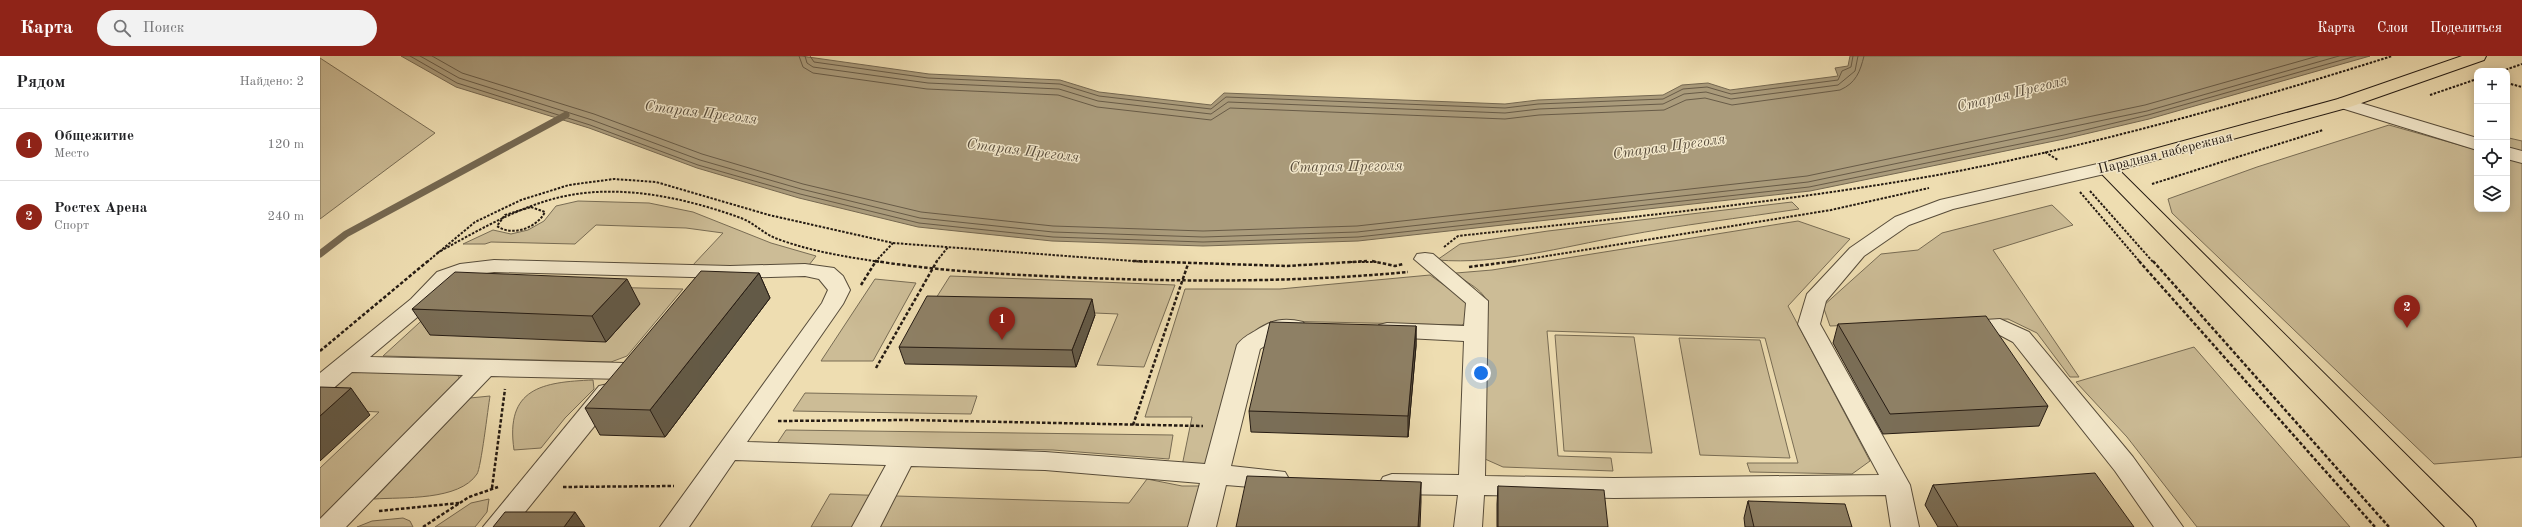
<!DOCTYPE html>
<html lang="ru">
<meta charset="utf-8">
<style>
body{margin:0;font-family:"Old Standard TT",serif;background:#f2f2f2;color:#202124}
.controls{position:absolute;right:12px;top:12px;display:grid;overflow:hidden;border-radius:8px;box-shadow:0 2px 10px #0003}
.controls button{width:36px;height:36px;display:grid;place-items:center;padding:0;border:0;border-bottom:1px solid #e0e0e0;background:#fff;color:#202124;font:20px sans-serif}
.you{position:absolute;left:1161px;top:317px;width:14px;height:14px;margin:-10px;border:3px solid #fff;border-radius:50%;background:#1a73e8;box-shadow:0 0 0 6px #1a73e833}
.badge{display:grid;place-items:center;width:26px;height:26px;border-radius:50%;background:#8f2418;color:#fff;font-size:13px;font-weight:700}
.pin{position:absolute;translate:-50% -33px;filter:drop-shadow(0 1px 2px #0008)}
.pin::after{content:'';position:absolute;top:21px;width:14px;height:12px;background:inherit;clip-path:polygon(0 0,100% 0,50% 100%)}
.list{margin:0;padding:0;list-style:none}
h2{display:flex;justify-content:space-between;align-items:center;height:52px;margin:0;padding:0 16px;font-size:17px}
h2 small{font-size:13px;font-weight:400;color:#757577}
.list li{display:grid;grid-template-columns:26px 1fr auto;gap:12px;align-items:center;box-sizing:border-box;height:72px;padding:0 16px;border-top:1px solid #e0e0e0}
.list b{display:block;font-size:15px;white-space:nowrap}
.list p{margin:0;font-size:13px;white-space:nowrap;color:#757577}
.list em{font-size:13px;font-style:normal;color:#757577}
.icon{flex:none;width:22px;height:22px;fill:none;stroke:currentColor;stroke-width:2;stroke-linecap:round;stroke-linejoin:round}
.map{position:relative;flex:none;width:2202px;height:471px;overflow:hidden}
header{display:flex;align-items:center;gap:24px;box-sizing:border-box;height:56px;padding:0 20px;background:#8f2418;color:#fff}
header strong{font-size:19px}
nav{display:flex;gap:22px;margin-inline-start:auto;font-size:14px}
.search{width:280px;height:36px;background:#f2f2f2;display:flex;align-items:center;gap:10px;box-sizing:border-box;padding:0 14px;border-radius:22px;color:#757577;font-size:15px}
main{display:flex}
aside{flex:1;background:#fff}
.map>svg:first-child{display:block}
.green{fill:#ccbc96;stroke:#786c54}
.water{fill:#aa9b7b;stroke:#756851}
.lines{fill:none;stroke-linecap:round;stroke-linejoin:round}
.shore{stroke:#685b47;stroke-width:1}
.stream{stroke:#756851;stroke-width:7}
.minor-casing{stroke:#574c3a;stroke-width:2}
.major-casing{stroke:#251b13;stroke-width:2}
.path-far1{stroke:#251b13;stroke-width:2;stroke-dasharray:2.5 1.5;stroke-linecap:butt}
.path{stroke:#251b13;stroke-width:2.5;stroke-dasharray:3.5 2;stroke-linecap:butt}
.minor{fill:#f4e9cc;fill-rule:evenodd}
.major{fill:#eeddb1;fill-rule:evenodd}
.wall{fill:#7a6e57;stroke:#251b13}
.shaded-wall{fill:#635a47;stroke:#251b13}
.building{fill:#8e8065;stroke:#251b13}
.labels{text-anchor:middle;stroke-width:3;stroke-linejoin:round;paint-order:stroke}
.street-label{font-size:14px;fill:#251b13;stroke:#f4e9cc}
.water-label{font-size:15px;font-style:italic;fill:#5a4e3d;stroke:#f4e9cc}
</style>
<header>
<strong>Карта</strong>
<div class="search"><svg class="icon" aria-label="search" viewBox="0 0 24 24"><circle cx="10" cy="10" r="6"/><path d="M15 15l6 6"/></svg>Поиск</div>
<nav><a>Карта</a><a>Слои</a><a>Поделиться</a></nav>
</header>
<main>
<aside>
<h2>Рядом<small>Найдено: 2</small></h2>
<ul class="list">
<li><span class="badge">1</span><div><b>Общежитие</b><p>Место</p></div><em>120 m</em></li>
<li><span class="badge">2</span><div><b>Ростех Арена</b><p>Спорт</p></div><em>240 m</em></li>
</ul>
</aside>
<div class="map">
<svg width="2202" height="471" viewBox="0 0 2202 471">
<rect width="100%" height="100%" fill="#eeddb1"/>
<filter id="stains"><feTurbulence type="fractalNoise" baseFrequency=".005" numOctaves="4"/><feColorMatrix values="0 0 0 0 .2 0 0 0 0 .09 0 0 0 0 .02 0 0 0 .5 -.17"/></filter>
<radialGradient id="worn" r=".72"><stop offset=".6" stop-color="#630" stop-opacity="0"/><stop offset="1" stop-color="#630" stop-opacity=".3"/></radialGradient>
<g class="green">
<path d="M 0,2 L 115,77 L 0,163 Z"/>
<path d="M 2069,69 L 2157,94 L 2157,153 L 2187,153 L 2187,89 L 2189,82 L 2202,85 L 2202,401 L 2114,408 L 1852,157 L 1848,143 L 1937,111 Z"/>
<path d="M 258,145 L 329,147 L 373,156 L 451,187 L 496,200 L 489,209 L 372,210 L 403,177 L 366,172 L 276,169 L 255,188 L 171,186 L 165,188 L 143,188 L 173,174 L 191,178 L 208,174 L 224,165 L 236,150 Z"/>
<path d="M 1472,146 L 1479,153 C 1420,162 1361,169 1303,180 C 1242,191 1179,209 1117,204 L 1140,188 L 1228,175 Z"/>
<path d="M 1732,149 L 1753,169 L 1673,194 L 1759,321 L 1750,321 L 1717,277 L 1688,263 L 1510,270 L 1503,250 L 1561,198 L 1598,194 L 1622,177 Z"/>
<path d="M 1478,165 L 1530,183 L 1468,250 L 1550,405 L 1532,418 L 1430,416 L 1427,407 L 1478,407 L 1445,282 L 1227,275 L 1238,400 L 1291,402 L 1293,415 L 1183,411 L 1165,403 L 1167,245 C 1159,230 1148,229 1136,217 L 1172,214 Z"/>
<path d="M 1110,219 L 1149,247 L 1148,264 L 1142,269 L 956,265 L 923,284 L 891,410 L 862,410 L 872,361 L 825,361 L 865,233 L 960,233 Z"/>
<path d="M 630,220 L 855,229 L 824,311 L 777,309 L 798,258 L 611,250 Z"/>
<path d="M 555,223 L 596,227 L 553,305 L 501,305 Z"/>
<path d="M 152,228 L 363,233 L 307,300 L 291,306 L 63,300 L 134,235 Z"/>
<path d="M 1235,279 L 1314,281 L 1332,397 L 1244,395 Z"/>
<path d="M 1359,282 L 1440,284 L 1470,402 L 1380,399 Z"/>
<path d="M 1874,291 L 2030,471 L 1877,471 L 1807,381 L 1756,326 Z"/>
<path d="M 32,316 L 129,317 L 139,320 L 139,326 L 0,467 L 0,412 L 59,356 L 0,353 L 0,346 Z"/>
<path d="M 273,324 L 274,333 L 245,362 L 221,392 L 194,394 C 185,332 222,326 273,324 Z"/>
<path d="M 485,337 L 657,340 L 651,358 L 473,355 Z"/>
<path d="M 170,340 C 168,352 161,412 157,418 C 139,445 83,441 54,443 L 150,342 Z"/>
<path d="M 466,374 L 853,379 L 849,403 L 733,394 L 456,389 Z"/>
<path d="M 827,423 L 862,430 L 883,430 L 871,471 L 491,471 L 510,438 L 809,447 Z"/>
<path d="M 169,443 L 167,456 L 155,471 L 115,471 L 151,447 Z"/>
<path d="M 83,462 L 90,465 L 93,471 L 37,471 L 52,465 Z"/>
</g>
<path class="water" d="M 81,0 L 481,0 L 609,18 L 740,24 L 779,36 L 891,49 L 904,37 L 1185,48 L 1218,44 L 1343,39 L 1362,29 L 1388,27 L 1410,34 L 1518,20 L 1515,12 L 1528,10 L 1530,0 L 2050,0 L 1829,63 L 1744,83 L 1490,135 L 1038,185 L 883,190 L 732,185 L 598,171 L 479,142 L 377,112 L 269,72 L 136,31 Z"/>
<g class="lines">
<g class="shore">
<path d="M 90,0 L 137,27 L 270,69 L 378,109 L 480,138 L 599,167 L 733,181 L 883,186 L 1038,181 L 1489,131 L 1744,79 L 1828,59 L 2036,0"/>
<path d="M 100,0 L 139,22 L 272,64 L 380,104 L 481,133 L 600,162 L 733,176 L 883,181 L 1037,176 L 1488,126 L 1827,55 L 2019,0"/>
<path d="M 112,0 L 142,17 L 274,58 L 382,98 L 483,128 L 601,156 L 733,170 L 883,175 L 1037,170 L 1487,120 L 1825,49 L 1998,0"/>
<path d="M 479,0 L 483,11 L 493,17 L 607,33 L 738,39 L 777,51 L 891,64 L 910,52 L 1185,63 L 1219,59 L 1344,54 L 1366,44 L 1385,42 L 1412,49 L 1520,34 C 1536,27 1540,16 1544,0"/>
<path d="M 485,0 L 487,7 L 493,11 L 608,27 L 739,33 L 778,45 L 891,58 L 908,46 L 1185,57 L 1219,53 L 1343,48 L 1364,38 L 1386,36 L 1411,43 L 1518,29 L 1535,15 L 1538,0"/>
<path d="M 490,0 L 494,6 L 608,22 L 740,28 L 779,40 L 891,53 L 906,41 L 1185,52 L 1218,48 L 1343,43 L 1363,33 L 1387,31 L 1411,38 L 1518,24 L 1522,15 L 1531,11 L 1533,0"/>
</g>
<path class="stream" d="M 0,198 L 26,178 L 246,59"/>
<g class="minor-casing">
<g id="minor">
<path d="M 2024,42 L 2157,82 L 2157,94 L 2018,51 L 2015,47 L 2018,43 Z"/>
<path d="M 2187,91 L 2202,95 L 2202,107 L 2187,103 Z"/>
<path d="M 1786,106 L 1793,108 L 1796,112 L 1793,116 L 1633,153 L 1589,169 L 1544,200 L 1506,245 L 1500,268 L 1590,429 L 1599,471 L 1571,471 L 1566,439 L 1294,442 L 1164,439 L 1162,471 L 1134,471 L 1138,439 L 1072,438 L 1063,435 L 1059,428 L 1063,421 L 1072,418 L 1139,419 L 1144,285 L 1067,281 L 1059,279 L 1056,274 L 1059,269 L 1067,267 L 1144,270 L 1146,247 L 1094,203 L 1097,198 L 1105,197 L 1113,198 L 1168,245 L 1165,420 L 1294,422 L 1559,419 L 1478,268 L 1487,238 L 1530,192 L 1575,161 L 1620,144 Z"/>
<path d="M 174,204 L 410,210 L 485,208 L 514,212 L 523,220 L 530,234 L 523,248 L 427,386 L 725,396 L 885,408 L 917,289 C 922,282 928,279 935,275 C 952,264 963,261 983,266 L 986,271 L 983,276 L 963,278 L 940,293 L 911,410 L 965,416 L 969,423 L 965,430 L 956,433 L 906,429 L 896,471 L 868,471 L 880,427 L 725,414 L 591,410 L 560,471 L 532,471 L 566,409 L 415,404 L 369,471 L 340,471 L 502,247 L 508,234 L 499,223 L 485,220 L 410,222 L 174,216 L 145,220 L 133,226 L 107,253 L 50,301 L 305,307 L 313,309 L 317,315 L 313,321 L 305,323 L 171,320 L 26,471 L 0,471 L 0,463 L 143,319 L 32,316 L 9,336 L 0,338 L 0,317 L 91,243 L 117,216 L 140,208 Z"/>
<path d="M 1680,263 L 1709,276 L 1813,401 L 1863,471 L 1834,471 L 1795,415 L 1693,286 L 1676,277 L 1642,278 L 1634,276 L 1631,271 L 1634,266 Z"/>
<path d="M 288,328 L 297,330 L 300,336 L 297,342 L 193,471 L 163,471 L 279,330 Z"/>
</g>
</g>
<g class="major-casing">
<path id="major" d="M 2142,0 L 2166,0 L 2164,4 L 2030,51 L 1799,114 L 2152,464 L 2156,471 L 2125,471 L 1776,112 L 1779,108 L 2018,43 Z"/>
</g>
<g class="path-far1">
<path d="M 2182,15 L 2202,8"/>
<path d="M 2187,27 L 2202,31"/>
<path d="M 2110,39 L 2157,23"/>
<path d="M 1725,96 L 1738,104"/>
<path d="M 1832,128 L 2003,74"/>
<path d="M 1770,135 L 1833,206"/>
<path d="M 1760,136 L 1820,206"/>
<path d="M 211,151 L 225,156 C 217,172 192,181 177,170 L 185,159 Z"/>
<path d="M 1124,191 L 1138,180 C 1300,162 1462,147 1623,118 C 1775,89 1924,47 2072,0"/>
<path d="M 117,197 C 152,178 187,157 226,145 C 289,125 360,140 421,162 C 434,167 443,177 455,182 C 489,195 526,201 561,206"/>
<path d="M 107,206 L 155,166 L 201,144 L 249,129 L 294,123 L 336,126 L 449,159 L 573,187 L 826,206"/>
<path d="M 555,206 L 573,187"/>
<path d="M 616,206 L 628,191"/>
<path d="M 1030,206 L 1057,206"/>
<path d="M 1190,206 L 1511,154 L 1609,132"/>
</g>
<g class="path">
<path d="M 555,205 C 626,216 696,219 768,222 C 875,226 981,226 1088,216"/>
<path d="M 813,205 L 967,210 L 1047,205"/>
<path d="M 1052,205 L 1075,210 L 1083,208"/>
<path d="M 1819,205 L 2055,471"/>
<path d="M 1833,205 L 2069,471"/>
<path d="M 1149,211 L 1196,205"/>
<path d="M 541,229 L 556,205"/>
<path d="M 0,295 L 108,205"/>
<path d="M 556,312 L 617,205"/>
<path d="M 458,365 L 589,364 L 883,370"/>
<path d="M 813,369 L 868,208"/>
<path d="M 243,431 L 354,430"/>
<path d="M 172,432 L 185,333"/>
<path d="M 59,455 L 139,447"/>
<path d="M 103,471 L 149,441 L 178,431"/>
</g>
<use href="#minor" class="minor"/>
<use href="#major" class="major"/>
</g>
<g class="wall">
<path d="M 439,217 L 450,242 L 345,381 L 280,379 L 265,352 Z"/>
<path d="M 320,248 L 286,286 L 110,279 L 92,253 Z"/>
<path d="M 775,259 L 756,311 L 585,308 L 579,291 Z"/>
<path d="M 1518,268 L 1728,350 L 1719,370 L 1563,378 L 1513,287 Z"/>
<path d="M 1096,270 L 1096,290 L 1088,381 L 931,376 L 929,355 Z"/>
<path d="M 1613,429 L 1814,471 L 1618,471 L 1605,449 Z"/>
<path d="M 1178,430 L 1288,471 L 1177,471 L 1177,448 Z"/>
<path d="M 1428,445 L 1532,471 L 1425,471 L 1424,462 Z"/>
</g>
<g class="shaded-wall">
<path d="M 439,217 L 450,242 L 345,381 L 330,354 Z"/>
<path d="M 307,223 L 320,248 L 286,286 L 272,260 Z"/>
<path d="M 772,243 L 775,259 L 756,311 L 752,294 Z"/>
<path d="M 1096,270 L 1096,290 L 1088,381 L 1088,360 Z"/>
<path d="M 31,332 L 50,359 L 0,405 L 0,360 Z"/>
<path d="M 1101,426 L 1101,446 L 1100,471 L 1098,471 Z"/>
<path d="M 255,456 L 265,471 L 244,471 Z"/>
</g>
<g class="building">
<path d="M 381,215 L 439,217 L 330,354 L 265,352 Z"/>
<path d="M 135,216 L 307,223 L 272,260 L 92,253 Z"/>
<path d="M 607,240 L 772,243 L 752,294 L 579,291 Z"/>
<path d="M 1666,260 L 1728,350 L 1570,358 L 1518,268 Z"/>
<path d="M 950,266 L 1096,270 L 1088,360 L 929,355 Z"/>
<path d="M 0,331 L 31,332 L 0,360 Z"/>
<path d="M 1775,417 L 1814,471 L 1638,471 L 1613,429 Z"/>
<path d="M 927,420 L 1101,426 L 1098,471 L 916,471 Z"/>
<path d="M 1178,430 L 1284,434 L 1288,471 L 1178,471 Z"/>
<path d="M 1428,445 L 1525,448 L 1532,471 L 1434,471 Z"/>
<path d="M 185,456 L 255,456 L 244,471 L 173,471 Z"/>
</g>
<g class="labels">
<g class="street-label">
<text transform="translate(1845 96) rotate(-14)" y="5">Парадная набережная</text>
</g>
<g class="water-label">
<text transform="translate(1692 37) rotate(-14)" y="5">Старая Преголя</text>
<text transform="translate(381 56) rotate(7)" y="5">Старая Преголя</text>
<text transform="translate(1349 90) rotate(-8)" y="5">Старая Преголя</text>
<text transform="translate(703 94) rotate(7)" y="5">Старая Преголя</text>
<text transform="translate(1026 110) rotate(-1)" y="5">Старая Преголя</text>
</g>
</g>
<rect width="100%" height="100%" filter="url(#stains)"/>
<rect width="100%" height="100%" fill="url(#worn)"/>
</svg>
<div class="controls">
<button>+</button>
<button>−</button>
<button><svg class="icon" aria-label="locate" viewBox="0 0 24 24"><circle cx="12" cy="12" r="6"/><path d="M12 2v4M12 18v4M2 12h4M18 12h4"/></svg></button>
<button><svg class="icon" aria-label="layers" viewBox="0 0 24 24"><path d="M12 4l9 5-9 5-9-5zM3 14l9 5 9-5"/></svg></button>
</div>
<div class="you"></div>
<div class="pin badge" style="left:682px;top:284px">1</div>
<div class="pin badge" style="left:2087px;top:272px">2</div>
</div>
</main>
